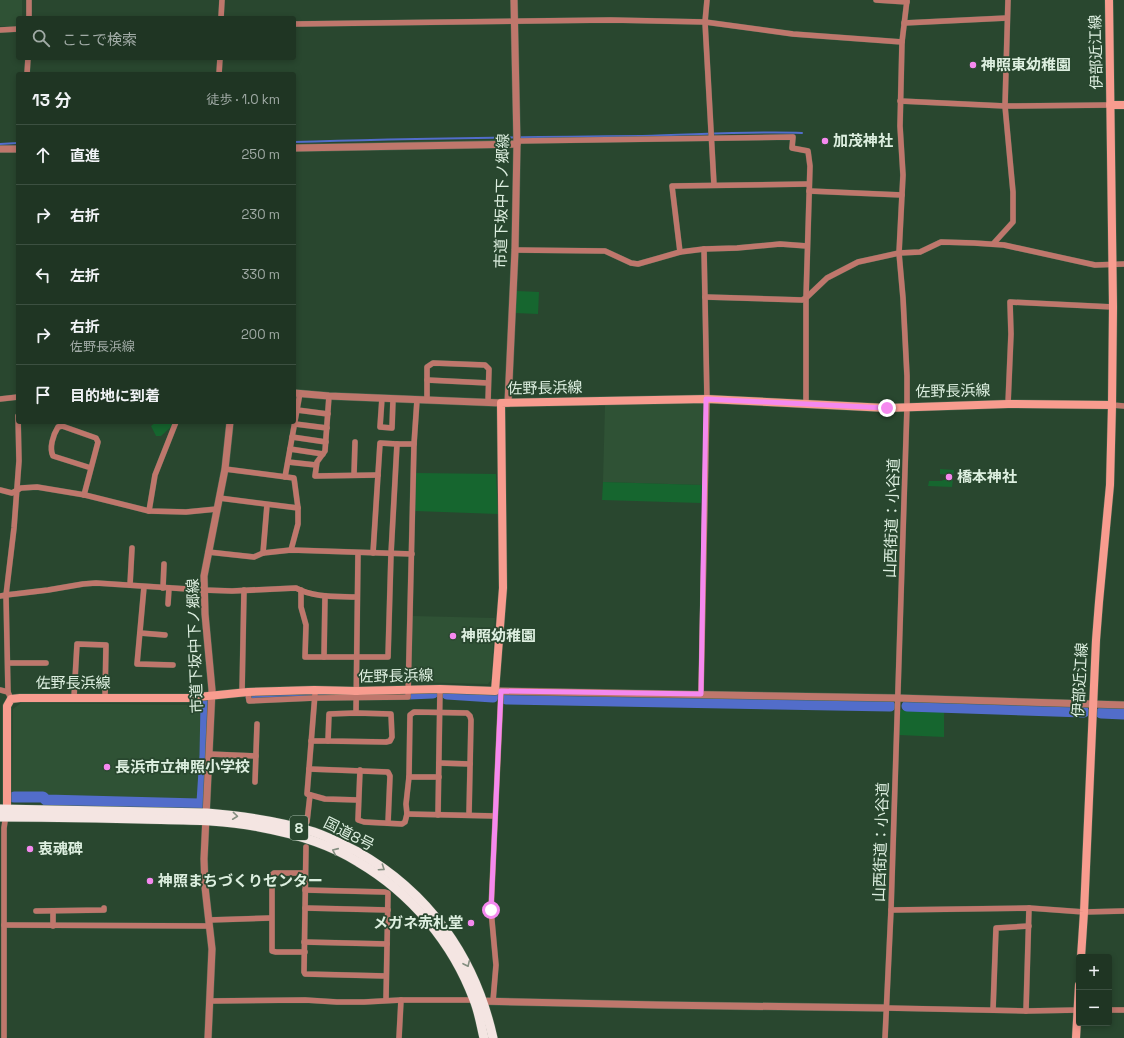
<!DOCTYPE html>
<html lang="ja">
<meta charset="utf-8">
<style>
body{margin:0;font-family:"Space Grotesk","Noto Sans JP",sans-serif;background:#273d2b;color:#f1f3f6}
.controls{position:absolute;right:12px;bottom:12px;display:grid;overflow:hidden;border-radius:4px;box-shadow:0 2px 6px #0003}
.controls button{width:36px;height:36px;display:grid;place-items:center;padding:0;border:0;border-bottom:1px solid #3c5041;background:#1f3523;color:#f1f3f6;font:20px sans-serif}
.stop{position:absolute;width:12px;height:12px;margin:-9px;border:3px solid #f589ef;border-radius:50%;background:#fff}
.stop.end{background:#f589ef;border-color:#fff;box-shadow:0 1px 4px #0008}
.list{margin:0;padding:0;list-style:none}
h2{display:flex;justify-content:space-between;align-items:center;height:52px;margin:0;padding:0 16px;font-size:17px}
h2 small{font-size:13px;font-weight:400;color:#a1aba6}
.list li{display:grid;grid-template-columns:26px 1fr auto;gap:12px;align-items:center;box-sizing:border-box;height:60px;padding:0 16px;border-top:1px solid #3c5041}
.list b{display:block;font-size:15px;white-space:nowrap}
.list p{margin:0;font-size:13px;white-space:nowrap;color:#a1aba6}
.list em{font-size:13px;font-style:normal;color:#a1aba6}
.icon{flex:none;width:22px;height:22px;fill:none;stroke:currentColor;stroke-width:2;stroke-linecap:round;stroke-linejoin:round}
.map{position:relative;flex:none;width:1124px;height:1038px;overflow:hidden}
.search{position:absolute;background:#1f3523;box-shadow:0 2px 6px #0003;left:16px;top:16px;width:280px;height:44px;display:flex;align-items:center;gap:10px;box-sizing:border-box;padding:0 14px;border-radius:4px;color:#a1aba6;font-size:15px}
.panel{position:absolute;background:#1f3523;box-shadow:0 2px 6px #0003;left:16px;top:72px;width:280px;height:352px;border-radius:4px}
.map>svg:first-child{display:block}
.built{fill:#2f5235}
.green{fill:#16662f}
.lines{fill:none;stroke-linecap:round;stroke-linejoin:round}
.stream{stroke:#526dca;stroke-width:2}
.river{stroke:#526dca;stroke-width:11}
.minor-casing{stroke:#49654f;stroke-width:6}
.tertiary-casing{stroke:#49654f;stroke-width:8}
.secondary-casing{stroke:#49654f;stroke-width:9}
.trunk-casing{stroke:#49654f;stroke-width:10}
.minor{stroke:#bf776c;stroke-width:5.5}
.tertiary{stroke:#bf776c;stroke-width:7}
.secondary{stroke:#f89c8f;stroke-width:8}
.trunk{stroke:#f4e5e2;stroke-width:9}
.oneway{stroke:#848e80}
.route{stroke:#f589ef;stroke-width:5}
.poi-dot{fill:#f589ef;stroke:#29472f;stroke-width:1.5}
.labels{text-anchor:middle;stroke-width:3.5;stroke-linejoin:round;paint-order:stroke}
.shield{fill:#29472f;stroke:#a7bdab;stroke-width:1}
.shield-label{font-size:14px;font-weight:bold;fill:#ddefe0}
.street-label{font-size:15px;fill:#ddefe0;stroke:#29472f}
.poi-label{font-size:15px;font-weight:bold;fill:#ddefe0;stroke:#29472f;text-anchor:start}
</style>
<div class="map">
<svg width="1124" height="1038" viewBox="0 0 1124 1038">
<rect width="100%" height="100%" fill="#29472f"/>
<g class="built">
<path d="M 0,0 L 22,0 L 22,18 L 18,18 L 18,26 L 0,26 Z"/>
<path d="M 704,403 L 702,485 L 603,482 L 605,405 Z"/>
<path d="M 412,616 L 495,618 L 491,680 L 488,684 L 410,682 Z"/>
<path d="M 21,703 L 203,705 L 203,740 L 201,801 L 198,803 L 104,800 L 103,803 L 50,802 L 50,799 L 46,798 L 43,795 L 12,795 L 13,709 Z"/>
</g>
<g class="green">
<path d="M 517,291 L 539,292 L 538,314 L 515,313 Z"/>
<path d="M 156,422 L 173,422 L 172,426 L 161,436 L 156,436 L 151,426 Z"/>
<path d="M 940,469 L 954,470 L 952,487 L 928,486 L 929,481 L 941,481 L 944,480 L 950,479 L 951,475 L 940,474 Z"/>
<path d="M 416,473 L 496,474 L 498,514 L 415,511 Z"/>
<path d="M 603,482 L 702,485 L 701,503 L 602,500 Z"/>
<path d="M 900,710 L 944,711 L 944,737 L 899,735 Z"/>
</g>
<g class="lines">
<g class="stream">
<path d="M 294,142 C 410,138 526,137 642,136 C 695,135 749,131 802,133"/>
<path d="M 0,144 L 18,143"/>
</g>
<g class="river">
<path d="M 409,694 L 433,693"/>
<path d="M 447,694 L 493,697"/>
<path d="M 251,697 L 349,694"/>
<path d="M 506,699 L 890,706"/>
<path d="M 907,706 L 1084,712"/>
<path d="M 1101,713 L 1124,714"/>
<path d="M 14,797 L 43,797 L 46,800 L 199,804 L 202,802 L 205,755 L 206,704"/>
</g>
<g class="minor-casing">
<g id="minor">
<path d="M 29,0 L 29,18"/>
<path d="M 707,0 L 705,22 L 714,185"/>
<path d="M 876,0 L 907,2"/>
<path d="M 221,18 L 222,0"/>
<path d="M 904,23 L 1007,18"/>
<path d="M 294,24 L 611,20 L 705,22 L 793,34 L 902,42"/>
<path d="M 0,30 L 18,29"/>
<path d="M 27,74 L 28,58"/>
<path d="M 219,74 L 220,58"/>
<path d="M 900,101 L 1005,106 L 1110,105"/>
<path d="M 517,141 L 793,137 L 792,148 L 808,151 L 810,166 L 806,298 L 806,404"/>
<path d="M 809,191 L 902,195"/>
<path d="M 993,244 L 1013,222 L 1013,192 L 1005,106 L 1008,0"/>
<path d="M 515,250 L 605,251 L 631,263 L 638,264 L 680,252 L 704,249 L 737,248 L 780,244 L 807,246"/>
<path d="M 680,252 L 672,186 L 809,184"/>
<path d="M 705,297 L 802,300 L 806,298 L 827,278 L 858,262 L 899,253 L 920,252 L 941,242 L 974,243 L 1004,245 L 1095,265 L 1124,264"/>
<path d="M 427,380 L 488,383"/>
<path d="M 329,396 L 325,451 L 317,462 L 315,476 L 378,475"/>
<path d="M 382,398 L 380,427 L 392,428 L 393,399"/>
<path d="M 0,399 L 18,397"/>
<path d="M 427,400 L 427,367 L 433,363 L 485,365 L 489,369 L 488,402"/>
<path d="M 1008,404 L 1011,334 L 1010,302 L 1113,307"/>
<path d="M 1112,405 L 1124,406"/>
<path d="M 297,410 L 328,414"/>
<path d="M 18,416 L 19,461 L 14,528 L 6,595 L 48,590 L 83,584 L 96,583 L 203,590 L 232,591 L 296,588 C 314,598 338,596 357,597"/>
<path d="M 295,424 L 327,428"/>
<path d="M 292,437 L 326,442"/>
<path d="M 290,449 L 323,454"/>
<path d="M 288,462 L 316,465"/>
<path d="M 225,469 L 294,478 L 298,508 L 298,524 L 291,550"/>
<path d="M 354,475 L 355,442"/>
<path d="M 285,477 L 300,393"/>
<path d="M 0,490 L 12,493 L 21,488 L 37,487 L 85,495 L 149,511 L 186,512 L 217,509"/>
<path d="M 84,495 L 98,442 L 96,438 L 62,426 L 58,427 C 53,435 49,448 53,456 L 91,468"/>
<path d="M 219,498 L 298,508"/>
<path d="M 149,511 L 155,475 L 176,422"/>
<path d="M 208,552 L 254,557 L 263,553 L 291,550 L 412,554"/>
<path d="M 263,553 L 267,505"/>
<path d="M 373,553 L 380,443 L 397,444"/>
<path d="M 130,585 L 132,548"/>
<path d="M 144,587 L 137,664 L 173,665"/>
<path d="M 163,588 L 164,564"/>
<path d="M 301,590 L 301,607 L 306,625 L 305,657 L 388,657 L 391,554 L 397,444 L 414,444"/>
<path d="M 0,596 L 6,595 L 8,692 L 11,699"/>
<path d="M 168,604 L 169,588"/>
<path d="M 140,633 L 165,635"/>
<path d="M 324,657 L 325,596"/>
<path d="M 8,663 L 46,663"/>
<path d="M 0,690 L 8,692"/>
<path d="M 248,692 L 249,701 L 315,698 L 408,697 L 414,444 L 417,400"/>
<path d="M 242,693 L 244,590"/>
<path d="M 315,694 L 307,794 L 325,799 L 358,800"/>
<path d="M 701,694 L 707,399 L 704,249"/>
<path d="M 74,697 L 77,644 L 106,645 L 105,697"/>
<path d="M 356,713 L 391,714 L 392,737 L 390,741 L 386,742 L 328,741 L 329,714 Z"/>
<path d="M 356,713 L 358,553"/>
<path d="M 311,741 L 328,741"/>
<path d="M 209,754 L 256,756"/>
<path d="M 439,763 L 470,764"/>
<path d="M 309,769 L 388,772 L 390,776 L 388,823"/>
<path d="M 360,770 L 358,820 L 364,822 L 402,824 L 405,822 L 407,814 L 406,804 L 409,777 L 410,715 L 414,712 L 467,713 L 470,716 L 471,720 L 469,815"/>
<path d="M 409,777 L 439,777"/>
<path d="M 255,782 L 257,724"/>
<path d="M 407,814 L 495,816"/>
<path d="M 438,815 L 440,689"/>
<path d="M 307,822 L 310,795"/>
<path d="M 306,847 L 304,972 L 305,974 L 386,976"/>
<path d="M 305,890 L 385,892 L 388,893 L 386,1000"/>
<path d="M 305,908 L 388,910"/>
<path d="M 891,910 L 1029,908 L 1084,912 L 1124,911"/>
<path d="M 36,911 L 104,910 L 104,908"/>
<path d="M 53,911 L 53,926"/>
<path d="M 209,920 L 271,918"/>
<path d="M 4,925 L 209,926"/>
<path d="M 304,942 L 387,944"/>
<path d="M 305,952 L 276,952 L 272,951 L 272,875 L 274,873 L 305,873"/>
<path d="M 210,1001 L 305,1000 L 337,1002 L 364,1002 L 401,1000 L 475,1000"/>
<path d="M 493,1001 L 496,965 L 491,910 L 501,691"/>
<path d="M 886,1008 L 1026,1011 L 1079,1010"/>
<path d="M 993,1010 L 996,928 L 1029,926"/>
<path d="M 1109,1010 L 1124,1010"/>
<path d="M 1026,1011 L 1029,908"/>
<path d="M 4,1038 L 4,828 L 6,814"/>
<path d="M 399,1038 L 401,1000"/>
<path d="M 885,1038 L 891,910 L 907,407 L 907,376 L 903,298 L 899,253 L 903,175 L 900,126 L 902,42 L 907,0"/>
</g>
</g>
<g class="tertiary-casing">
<g id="tertiary">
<path d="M 294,148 L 517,144"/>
<path d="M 0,149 L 18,149"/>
<path d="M 294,393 L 329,396 L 501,403"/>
<path d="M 508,403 L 515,250 L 517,144 L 514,0"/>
<path d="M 495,691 L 897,698 L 1124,705"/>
<path d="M 478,1001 L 658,1005 L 886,1008"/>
<path d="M 208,1038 L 212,949 L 205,887 L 204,859 L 212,690 L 205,614 L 204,576 L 225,469 L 230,422"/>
</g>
</g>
<g class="secondary-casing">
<g id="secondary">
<path d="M 1110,105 L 1124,105"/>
<path d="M 7,809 L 7,706 L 11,699 L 20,698 L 188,698 L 248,692 L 314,690 L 356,691 L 440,689 L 495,691 L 503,588 L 501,403 L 707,399 L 887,408 L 1008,404 L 1112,405"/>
<path d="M 1081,957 L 1084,912 L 1096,640 L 1099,602 L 1110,485 L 1112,405 L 1113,307 L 1109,0"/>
<path d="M 1076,1038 L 1079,985"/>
</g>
</g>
<g class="trunk-casing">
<g id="trunk">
<path d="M 0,809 L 207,813 C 243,816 279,821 314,832 C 329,837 342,844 356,851 C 429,892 475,957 493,1038"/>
<path d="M 0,817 C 46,817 93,818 139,819 C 179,820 220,819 259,827 C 292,833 330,844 358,862 C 411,893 453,943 474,1000 C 479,1012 481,1026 484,1038"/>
</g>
</g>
<use href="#minor" class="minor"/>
<use href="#tertiary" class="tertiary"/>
<use href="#secondary" class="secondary"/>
<use href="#trunk" class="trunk"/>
</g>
<defs><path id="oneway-chevron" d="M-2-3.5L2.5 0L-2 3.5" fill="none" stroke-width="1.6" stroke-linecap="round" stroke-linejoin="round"/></defs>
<g class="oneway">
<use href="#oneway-chevron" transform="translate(235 816) rotate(6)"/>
<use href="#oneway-chevron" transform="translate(335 851) rotate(-156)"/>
<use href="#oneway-chevron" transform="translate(382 868) rotate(34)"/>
<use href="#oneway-chevron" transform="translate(467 964) rotate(65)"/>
</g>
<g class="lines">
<path class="route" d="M 491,910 L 501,691 L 701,694 L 706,399 L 887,408"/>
</g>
<g class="poi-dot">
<circle cx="973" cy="65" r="4"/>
<circle cx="825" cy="141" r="4"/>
<circle cx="949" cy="477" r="4"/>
<circle cx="453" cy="636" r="4"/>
<circle cx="107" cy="767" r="4"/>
<circle cx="30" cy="849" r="4"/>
<circle cx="150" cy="881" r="4"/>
<circle cx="471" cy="923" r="4"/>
</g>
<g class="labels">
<rect class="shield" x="290" y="816" width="18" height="24" rx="3"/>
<g class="shield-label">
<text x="299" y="833">8</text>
</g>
<g class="street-label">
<text transform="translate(1096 52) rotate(-91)" y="5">伊部近江線</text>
<text transform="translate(502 201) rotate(-89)" y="5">市道下坂中下ノ郷線</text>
<text transform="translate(545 388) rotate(-1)" y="5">佐野長浜線</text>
<text transform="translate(953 391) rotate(-1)" y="5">佐野長浜線</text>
<text transform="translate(892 518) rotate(-88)" y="5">山西街道：小谷道</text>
<text transform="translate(195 646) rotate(-92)" y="5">市道下坂中下ノ郷線</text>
<text transform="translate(396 676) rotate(-1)" y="5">佐野長浜線</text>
<text transform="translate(1080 680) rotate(-87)" y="5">伊部近江線</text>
<text x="73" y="688">佐野長浜線</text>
<text transform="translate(349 834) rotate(27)" y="5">国道8号</text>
<text transform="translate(881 842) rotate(-88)" y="5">山西街道：小谷道</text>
</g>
<g class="poi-label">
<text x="981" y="70">神照東幼稚園</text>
<text x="833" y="146">加茂神社</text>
<text x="957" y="482">橋本神社</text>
<text x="461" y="641">神照幼稚園</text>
<text x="115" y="772">長浜市立神照小学校</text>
<text x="38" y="854">衷魂碑</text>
<text x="158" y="886">神照まちづくりセンター</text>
<text x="463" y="928" text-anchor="end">メガネ赤札堂</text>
</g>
</g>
</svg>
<div class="controls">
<button>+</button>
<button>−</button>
</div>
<div class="stop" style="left:491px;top:910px"></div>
<div class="stop end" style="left:887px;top:408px"></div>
<div class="search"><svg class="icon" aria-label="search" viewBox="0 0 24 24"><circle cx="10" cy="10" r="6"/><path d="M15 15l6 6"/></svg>ここで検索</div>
<section class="panel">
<h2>13 分<small>徒歩 · 1.0 km</small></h2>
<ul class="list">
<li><svg class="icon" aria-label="ahead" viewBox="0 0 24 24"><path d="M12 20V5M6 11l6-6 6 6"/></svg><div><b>直進</b></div><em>250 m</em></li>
<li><svg class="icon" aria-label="right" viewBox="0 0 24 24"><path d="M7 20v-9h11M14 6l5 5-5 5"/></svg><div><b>右折</b></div><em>230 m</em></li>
<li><svg class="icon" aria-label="left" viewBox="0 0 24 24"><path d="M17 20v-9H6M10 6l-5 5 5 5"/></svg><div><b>左折</b></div><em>330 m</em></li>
<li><svg class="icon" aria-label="right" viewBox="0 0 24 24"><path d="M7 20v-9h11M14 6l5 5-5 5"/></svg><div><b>右折</b><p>佐野長浜線</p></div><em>200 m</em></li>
<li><svg class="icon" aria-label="arrive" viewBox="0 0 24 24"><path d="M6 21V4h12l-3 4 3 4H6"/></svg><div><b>目的地に到着</b></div></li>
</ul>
</section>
</div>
